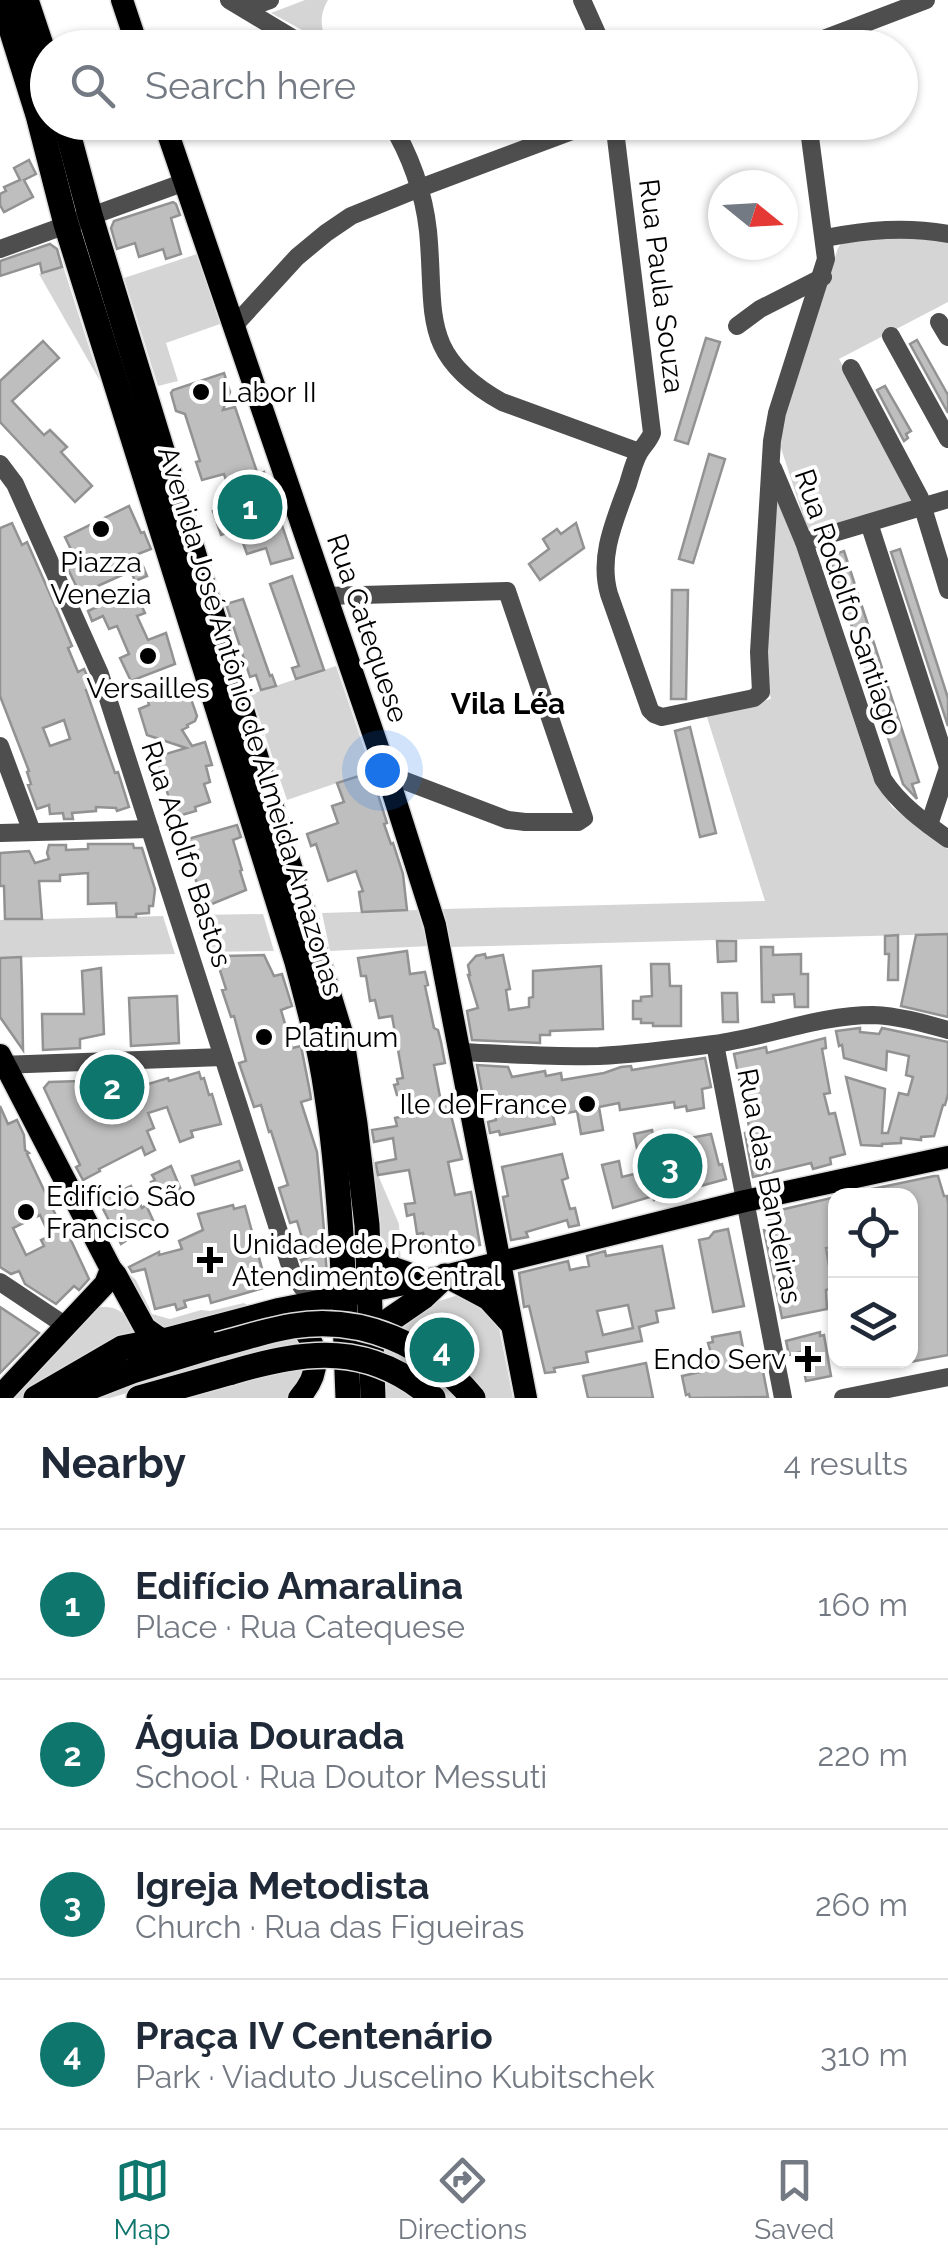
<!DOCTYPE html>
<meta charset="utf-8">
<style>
body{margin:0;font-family:Raleway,sans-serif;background:#f6f6f7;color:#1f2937}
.controls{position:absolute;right:30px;bottom:30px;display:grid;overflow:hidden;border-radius:20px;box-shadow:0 2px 8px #0004}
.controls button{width:90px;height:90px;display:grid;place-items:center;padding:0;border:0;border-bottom:2px solid #e0e1e3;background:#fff;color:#1f2937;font:50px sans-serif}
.compass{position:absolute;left:708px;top:170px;width:90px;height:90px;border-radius:50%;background:#fff;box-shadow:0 2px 8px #0004;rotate:108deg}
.you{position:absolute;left:382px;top:770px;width:35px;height:35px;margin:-25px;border:8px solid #fff;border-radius:50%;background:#1a73e8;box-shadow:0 0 0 15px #1a73e833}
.badge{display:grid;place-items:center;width:65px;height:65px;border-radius:50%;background:#0f766e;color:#fff;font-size:32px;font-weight:700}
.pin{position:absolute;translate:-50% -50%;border:5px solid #fff;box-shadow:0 2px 10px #0006}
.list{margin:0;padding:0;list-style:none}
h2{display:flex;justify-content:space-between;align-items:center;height:130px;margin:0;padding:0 40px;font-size:42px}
h2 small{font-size:32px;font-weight:400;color:#747a83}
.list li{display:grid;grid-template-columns:65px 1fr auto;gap:30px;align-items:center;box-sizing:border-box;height:150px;padding:0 40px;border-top:2px solid #e0e1e3}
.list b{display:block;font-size:38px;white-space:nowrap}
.list p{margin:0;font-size:32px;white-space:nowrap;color:#747a83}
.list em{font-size:32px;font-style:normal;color:#747a83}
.icon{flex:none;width:55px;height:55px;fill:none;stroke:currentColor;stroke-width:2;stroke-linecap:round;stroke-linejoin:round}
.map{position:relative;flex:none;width:948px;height:1398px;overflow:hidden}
.search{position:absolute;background:#fff;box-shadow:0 2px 8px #0004;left:30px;right:30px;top:30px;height:110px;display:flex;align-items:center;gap:25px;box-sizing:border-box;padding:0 35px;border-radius:55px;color:#747a83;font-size:38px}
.sheet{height:730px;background:#fff}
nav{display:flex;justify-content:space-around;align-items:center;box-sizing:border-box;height:140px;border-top:2px solid #e0e1e3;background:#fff;font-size:28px;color:#747a83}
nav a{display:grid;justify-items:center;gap:5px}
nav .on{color:#0f766e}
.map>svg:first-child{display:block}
.green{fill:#d5d5d5}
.building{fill:#bebebe;stroke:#929292;stroke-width:2.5;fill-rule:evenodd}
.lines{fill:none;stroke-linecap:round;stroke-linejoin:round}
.major-casing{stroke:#dbdbdb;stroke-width:25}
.highway-casing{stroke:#dbdbdb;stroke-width:28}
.minor{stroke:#4e4e4e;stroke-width:18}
.major{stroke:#000;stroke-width:22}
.highway{stroke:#000;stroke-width:25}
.highway-bridge-casing{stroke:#dbdbdb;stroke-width:28;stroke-linecap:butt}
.highway-bridge{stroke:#000;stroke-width:25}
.poi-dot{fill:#000;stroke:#fff;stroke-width:4}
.labels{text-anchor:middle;stroke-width:8;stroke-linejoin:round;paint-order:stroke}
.street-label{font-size:28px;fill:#000;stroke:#fff}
.poi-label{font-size:28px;fill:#000;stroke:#fff;text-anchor:start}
.neighbourhood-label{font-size:30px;font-weight:bold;fill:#000;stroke:#fff}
</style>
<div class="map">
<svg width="948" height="1398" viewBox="0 0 948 1398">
<rect width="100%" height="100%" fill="#fff"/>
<g class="green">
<path d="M 305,0 L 328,0 C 318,17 320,33 333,47 L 271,13 Z"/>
<path d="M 866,237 L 948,239 L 948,302 L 839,359 L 917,499 L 814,531 L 807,528 L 781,448 L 782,424 L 838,248 L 841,244 Z"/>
<path d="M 197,254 L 220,324 L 166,343 L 178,381 L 158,386 L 124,278 Z"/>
<path d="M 63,266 L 100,381 L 39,274 Z"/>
<path d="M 774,500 L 778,500 L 784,510 L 873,778 L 892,807 L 948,849 L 948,934 L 450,947 L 443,909 L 765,901 L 706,714 L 771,699 L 765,674 Z"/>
<path d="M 336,666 L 372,771 L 287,800 L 251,694 Z"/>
<path d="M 419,910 L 429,946 L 330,951 L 322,913 Z"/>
<path d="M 263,914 L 274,951 L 205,952 L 194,915 Z"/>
<path d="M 163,916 L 175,954 L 0,958 L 0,920 Z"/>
<path d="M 369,1143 L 378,1175 L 399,1224 L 401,1268 L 379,1242 Z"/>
<path d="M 128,1273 L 136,1280 L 152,1314 L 170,1319 L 201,1310 L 210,1311 L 244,1303 L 249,1306 L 168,1331 L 153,1327 L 123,1275 Z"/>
<path d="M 455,1296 C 472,1297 491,1312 499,1328 L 513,1398 L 383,1398 L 381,1341 L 433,1303 Z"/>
<path d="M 101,1307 C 121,1306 127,1316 136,1333 L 26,1398 L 10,1398 L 92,1310 Z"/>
<path d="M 292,1327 L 308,1362 L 297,1390 L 287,1398 L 169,1398 L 242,1360 L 110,1398 L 80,1398 Z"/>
</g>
<g class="building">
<path d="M 29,160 L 36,174 L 24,180 L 33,197 L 4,212 L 0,205 L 0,194 L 6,191 L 4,187 L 20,180 L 14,168 Z"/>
<path d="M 173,202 L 176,204 L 180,215 L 171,218 L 181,254 L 166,259 L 163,249 L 139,257 L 135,243 L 117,249 L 111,228 L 114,221 Z"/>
<path d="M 50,244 L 57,249 L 62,267 L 42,273 L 40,263 L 0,276 L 0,261 Z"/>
<path d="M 706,338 L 720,342 L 688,444 L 675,440 Z"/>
<path d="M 917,340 L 948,395 L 948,413 L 910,344 Z"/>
<path d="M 43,341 L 59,358 L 12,401 L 44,435 L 50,430 L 67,447 L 61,452 L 92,486 L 75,502 L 0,422 L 0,381 Z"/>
<path d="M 224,373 L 230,392 L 223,410 L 235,407 L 258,475 L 264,472 L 293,558 L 271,564 L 266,548 L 247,554 L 238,529 L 221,535 L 213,511 L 234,504 L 224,474 L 202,480 L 196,462 L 200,461 L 185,414 L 176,411 L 171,393 L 173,390 Z"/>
<path d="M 885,386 L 911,431 L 906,434 L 908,438 L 904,441 L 877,390 Z"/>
<path d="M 709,454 L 725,459 L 693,563 L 679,559 Z"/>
<path d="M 129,506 L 141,533 L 144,532 L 151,549 L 138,554 L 147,576 L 135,581 L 131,571 L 80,594 L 68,569 L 78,564 L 65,537 Z"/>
<path d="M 12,523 L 22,545 L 27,542 L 57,610 L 72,646 L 68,648 L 78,672 L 84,669 L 88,678 L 92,688 L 86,690 L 115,773 L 118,772 L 129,807 L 117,811 L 116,808 L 96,807 L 96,811 L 72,813 L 73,819 L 64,819 L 63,813 L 50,814 L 49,805 L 37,809 L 28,785 L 31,784 L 27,772 L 29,771 L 0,696 L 0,528 ZM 64,720 L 70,739 L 50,746 L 43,728 Z"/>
<path d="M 576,523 L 584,548 L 540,580 L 529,564 L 549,549 L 543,539 L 557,529 L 561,534 Z"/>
<path d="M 900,549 L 948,698 L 948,726 L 891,552 Z"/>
<path d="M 844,551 L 919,782 L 912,784 L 917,799 L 903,784 L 829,556 Z"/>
<path d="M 292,576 L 324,670 L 296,679 L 292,668 L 299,666 L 270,584 Z"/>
<path d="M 672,590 L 688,590 L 686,699 L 671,699 Z"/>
<path d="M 119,597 L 124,607 L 139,600 L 145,613 L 137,616 L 148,640 L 166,633 L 175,664 L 131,681 L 120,658 L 129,654 L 117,626 L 109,629 L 103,616 L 92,621 L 88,611 Z"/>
<path d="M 243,599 L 270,676 L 272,675 L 276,686 L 261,690 L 256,675 L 250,677 L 226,604 Z"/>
<path d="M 183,691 L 189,693 L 197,716 L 195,721 L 187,725 L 188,727 L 182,730 L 192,746 L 205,742 L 212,765 L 206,766 L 210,782 L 204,784 L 210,802 L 195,807 L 196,811 L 175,817 L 156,757 L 186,748 L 147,735 L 139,709 L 149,705 L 148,701 Z"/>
<path d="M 690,727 L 716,833 L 700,837 L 675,731 Z"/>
<path d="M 365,774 L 369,786 L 375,785 L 387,823 L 384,824 L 391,844 L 393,843 L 403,874 L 407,910 L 362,912 L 359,892 L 363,891 L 356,871 L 328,881 L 316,844 L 311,846 L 307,834 L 338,823 L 332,806 L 344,802 L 337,783 Z"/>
<path d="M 237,825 L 241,837 L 233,840 L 242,870 L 240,871 L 246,890 L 207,906 L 204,895 L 201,896 L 190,862 L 184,864 L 177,842 Z"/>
<path d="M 88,844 L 133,844 L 134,848 L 142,848 L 155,889 L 153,906 L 149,906 L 149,913 L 136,914 L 136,917 L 117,917 L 116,903 L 88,904 L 88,873 L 60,875 L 60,881 L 39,881 L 42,919 L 5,919 L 4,886 L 0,886 L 0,853 L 29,851 L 35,863 L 49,859 L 47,853 L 49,845 L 66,845 L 66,850 L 88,849 Z"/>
<path d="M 948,934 L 948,1017 L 901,1006 L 916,935 Z"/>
<path d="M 898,935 L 898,980 L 888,980 L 889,954 L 885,954 L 885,936 Z"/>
<path d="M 717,941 L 736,941 L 736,961 L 718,962 Z"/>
<path d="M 761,947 L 773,947 L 773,955 L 801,954 L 801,974 L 808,974 L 808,1007 L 795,1007 L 794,994 L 773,995 L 774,1002 L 762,1002 Z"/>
<path d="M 407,951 L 410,974 L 425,972 L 428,985 L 425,986 L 434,1028 L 438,1030 L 441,1042 L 445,1063 L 434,1065 L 441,1102 L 452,1100 L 454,1115 L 451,1115 L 462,1159 L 448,1162 L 455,1195 L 471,1192 L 480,1245 L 427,1254 L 423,1233 L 417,1234 L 414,1214 L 407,1216 L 405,1204 L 415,1203 L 409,1170 L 378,1175 L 377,1170 L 376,1163 L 396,1159 L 393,1138 L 374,1142 L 372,1130 L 397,1126 L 395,1118 L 404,1116 L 400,1095 L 397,1095 L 394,1085 L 398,1084 L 397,1079 L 403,1078 L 392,1016 L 379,1018 L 375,1000 L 370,1001 L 366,976 L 361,976 L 358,958 Z"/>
<path d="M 485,954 L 486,958 L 503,955 L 510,989 L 506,990 L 509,1010 L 529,1007 L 529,998 L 533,997 L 533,971 L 601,966 L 603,1029 L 550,1031 L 550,1035 L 540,1035 L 540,1043 L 472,1040 L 467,1011 L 478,1008 L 468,975 L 470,975 L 468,965 L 476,956 Z"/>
<path d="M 264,955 L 274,976 L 282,974 L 292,1006 L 281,1010 L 292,1048 L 301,1046 L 310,1092 L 311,1099 L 301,1102 L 317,1152 L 324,1230 L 321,1231 L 325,1247 L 327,1276 L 312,1279 L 301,1260 L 308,1258 L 297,1221 L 290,1223 L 279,1188 L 288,1185 L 271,1131 L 269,1132 L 261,1105 L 254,1107 L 239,1063 L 246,1061 L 234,1016 L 231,1017 L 222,990 L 226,989 L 216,958 L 223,956 Z"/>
<path d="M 21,957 L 22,989 L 23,1050 L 0,1017 L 0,958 Z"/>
<path d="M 651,964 L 669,964 L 670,986 L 681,986 L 681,1026 L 653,1026 L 653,1023 L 641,1023 L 641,1019 L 633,1019 L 633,1001 L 641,1001 L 641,997 L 652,996 Z"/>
<path d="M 101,968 L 104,1034 L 80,1039 L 80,1048 L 43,1050 L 42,1014 L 84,1014 L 82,971 Z"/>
<path d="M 722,993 L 737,993 L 738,1022 L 723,1022 Z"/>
<path d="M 177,996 L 179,1043 L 131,1046 L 129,998 Z"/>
<path d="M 860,1028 L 860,1032 L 879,1034 L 882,1028 L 948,1042 L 948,1094 L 945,1105 L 943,1105 L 934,1136 L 921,1137 L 921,1140 L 901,1138 L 901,1143 L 882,1144 L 882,1146 L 861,1145 L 846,1077 L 885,1089 L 882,1133 L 888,1133 L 899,1093 L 908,1095 L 913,1077 L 906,1075 L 909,1056 L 887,1051 L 886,1070 L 844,1058 L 842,1045 L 839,1046 L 836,1031 Z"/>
<path d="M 825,1038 L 826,1048 L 822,1049 L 830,1093 L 824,1094 L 829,1114 L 835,1113 L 845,1154 L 830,1158 L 831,1164 L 813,1169 L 811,1163 L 753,1177 L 745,1133 L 750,1131 L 734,1054 L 766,1047 L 767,1053 Z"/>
<path d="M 705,1058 L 711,1087 L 702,1089 L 704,1108 L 687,1111 L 686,1106 L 675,1108 L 674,1102 L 620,1110 L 619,1103 L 599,1107 L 603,1130 L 581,1134 L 577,1111 L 553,1116 L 555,1124 L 500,1135 L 499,1131 L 490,1133 L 488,1122 L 496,1120 L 492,1101 L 484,1103 L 477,1065 L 508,1067 L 512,1077 L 545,1071 L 546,1076 L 561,1073 L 562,1080 L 604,1073 L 621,1067 L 631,1066 L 632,1070 Z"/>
<path d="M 199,1072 L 201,1079 L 204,1078 L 209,1095 L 212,1094 L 221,1124 L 191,1131 L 193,1137 L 180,1142 L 167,1107 L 148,1113 L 154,1128 L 147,1131 L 155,1150 L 145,1155 L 142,1147 L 99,1169 L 100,1171 L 83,1180 L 76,1167 L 80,1165 L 44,1088 L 49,1082 L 145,1079 L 145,1085 L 168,1078 L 169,1081 Z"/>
<path d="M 0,1106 L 8,1124 L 17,1120 L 24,1135 L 25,1150 L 29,1153 L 27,1154 L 59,1222 L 62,1221 L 89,1279 L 79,1290 L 74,1286 L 56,1304 L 25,1284 L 19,1271 L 11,1274 L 0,1267 ZM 40,1215 L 50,1236 L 41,1240 L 44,1246 L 26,1255 L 13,1228 Z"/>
<path d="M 652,1130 L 655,1145 L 711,1134 L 719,1165 L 722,1164 L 726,1179 L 675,1193 L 675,1195 L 654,1200 L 653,1196 L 613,1208 L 602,1165 L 619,1161 L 622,1177 L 642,1172 L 634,1134 Z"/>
<path d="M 562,1154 L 568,1178 L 562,1180 L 570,1209 L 575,1208 L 579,1225 L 569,1227 L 567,1220 L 526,1232 L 528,1237 L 511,1240 L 503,1197 L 508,1196 L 502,1167 Z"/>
<path d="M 239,1161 L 242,1170 L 195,1185 L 192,1176 Z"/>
<path d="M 171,1166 L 181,1190 L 159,1197 L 151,1182 L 155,1180 L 152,1175 Z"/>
<path d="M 934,1176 L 938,1176 L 944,1196 L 947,1196 L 948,1203 L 948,1355 L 910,1362 L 910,1196 L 859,1196 L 858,1192 Z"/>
<path d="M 131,1186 L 142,1208 L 146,1205 L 153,1220 L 137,1227 L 139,1232 L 121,1244 L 99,1201 Z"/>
<path d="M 835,1197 L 836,1247 L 826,1248 L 833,1288 L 826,1290 L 827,1309 L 782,1318 L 764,1230 L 771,1229 L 768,1213 Z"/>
<path d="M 233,1205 L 234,1209 L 245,1206 L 267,1287 L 211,1303 L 209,1295 L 184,1301 L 186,1307 L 177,1310 L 175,1304 L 155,1309 L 145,1269 L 132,1272 L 129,1267 L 159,1252 L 159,1255 L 182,1249 L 179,1241 L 203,1230 L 198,1214 Z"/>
<path d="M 728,1229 L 744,1306 L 713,1312 L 699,1240 L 709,1238 L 714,1232 Z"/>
<path d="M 662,1246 L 674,1308 L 656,1311 L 658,1322 L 639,1327 L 642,1341 L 586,1352 L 588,1362 L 554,1368 L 555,1372 L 545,1373 L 529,1306 L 524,1307 L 519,1273 L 568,1261 L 570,1270 L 589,1266 L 587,1256 L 605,1251 L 606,1256 ZM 628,1305 L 633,1328 L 603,1335 L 597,1311 Z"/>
<path d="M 0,1307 L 39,1333 L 0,1373 Z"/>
<path d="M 740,1332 L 746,1363 L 761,1361 L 768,1397 L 690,1398 L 689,1394 L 686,1395 L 682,1376 L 700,1372 L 696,1356 L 711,1353 L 708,1343 L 713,1342 L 712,1337 Z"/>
<path d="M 820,1332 L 820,1336 L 824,1335 L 831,1376 L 806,1381 L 800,1352 L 789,1355 L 786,1341 Z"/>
<path d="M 646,1363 L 653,1398 L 588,1398 L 583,1376 Z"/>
</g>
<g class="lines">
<g class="major-casing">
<g id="major">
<path d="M 122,0 L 138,48"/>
<path d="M 164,122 L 387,774 L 435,925 L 526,1398"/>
<path d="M 0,1055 L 111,1269 L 116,1275 L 145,1328 L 162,1340 L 279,1309 L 445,1276 L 745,1201 L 948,1157"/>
<path d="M 445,1276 L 488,1299 L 510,1323"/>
<path d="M 289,1316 C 319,1339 325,1369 299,1398"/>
<path d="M 0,1396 L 105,1284 L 111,1269"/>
</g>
</g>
<g class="highway-casing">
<g id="highway">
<path d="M 2,0 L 38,115 L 66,224 L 297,962 C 308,1004 320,1047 326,1090 C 342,1192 344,1296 348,1398"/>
<path d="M 26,0 L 48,66"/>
<path d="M 65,122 L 90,215 L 341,1035 L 355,1124 L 367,1225 L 373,1398"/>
<path d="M 368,1248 L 392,1269 L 424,1280"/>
<path d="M 362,1339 L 423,1297 L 445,1276"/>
<path d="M 36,1398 L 122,1348 L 162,1340"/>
<path d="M 63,1398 L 132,1371 L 217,1345"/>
<path d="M 139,1398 L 232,1372"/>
</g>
</g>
<g class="minor">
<path d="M 229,0 L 309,48"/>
<path d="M 582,0 L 599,38 L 601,48"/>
<path d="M 245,9 L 270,0"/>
<path d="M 800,48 L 926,0"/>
<path d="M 390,122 C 410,154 424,193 428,231 C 436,313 418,355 502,402 L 639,452"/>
<path d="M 614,122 L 652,433 C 649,441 643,446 639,453 C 634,462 631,474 628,484 C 615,520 598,556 609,594 L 650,710 L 654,714 L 662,717 L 754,698 L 761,692 L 759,652 L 772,441 L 777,413 L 826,259 L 808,122"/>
<path d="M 825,238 C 867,230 905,226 948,234"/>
<path d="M 0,249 L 185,182"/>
<path d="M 939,322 L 948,337"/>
<path d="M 737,326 L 760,309 L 823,277"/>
<path d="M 233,327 L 297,257 L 326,233 L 351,216 L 420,188 L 596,122"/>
<path d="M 891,336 L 948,439"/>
<path d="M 851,368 L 920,498 L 948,590"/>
<path d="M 0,464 L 15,484 L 100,674 L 292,1272 L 302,1287 L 320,1301"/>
<path d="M 773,468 L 804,542 L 883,779 C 899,804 924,822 948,839"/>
<path d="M 869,523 L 948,767"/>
<path d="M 804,542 L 948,499"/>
<path d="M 325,596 L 507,591 L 584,818 L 578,822 L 525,822 L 508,820 L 387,774"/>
<path d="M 0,746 L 32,832"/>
<path d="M 929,825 L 948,768"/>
<path d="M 0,833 L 150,829"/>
<path d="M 715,1044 L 783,1398"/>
<path d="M 460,1052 C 507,1054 553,1057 599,1056 C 637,1054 676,1049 714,1044 C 767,1037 819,1015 873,1015 C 899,1016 923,1023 948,1030"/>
<path d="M 0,1065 L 223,1057"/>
<path d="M 0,1282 L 66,1326"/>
<path d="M 843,1398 L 948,1377"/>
</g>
<use href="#major" class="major"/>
<use href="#highway" class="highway"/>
<g class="highway-bridge-casing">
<g id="highway-bridge">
<path d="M 217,1345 C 242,1339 267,1330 293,1326 C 362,1315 428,1344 473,1398"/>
<path d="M 232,1372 C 307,1350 370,1342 433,1398"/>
</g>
</g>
<use href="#highway-bridge" class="highway-bridge"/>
</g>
<g class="poi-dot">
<circle cx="201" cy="392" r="10"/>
<circle cx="101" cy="529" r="10"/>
<circle cx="148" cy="656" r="10"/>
<circle cx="264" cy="1037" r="10"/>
<circle cx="587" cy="1104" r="10"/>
<circle cx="26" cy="1212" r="10"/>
<path d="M205 1245h10v10h10v10h-10v10h-10v-10h-10v-10h10z"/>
<path d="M803 1344h10v10h10v10h-10v10h-10v-10h-10v-10h10z"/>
</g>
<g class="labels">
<g class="street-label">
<text transform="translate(662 286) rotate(83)" y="10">Rua Paula Souza</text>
<text transform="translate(849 602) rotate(71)" y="10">Rua Rodolfo Santiago</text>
<text transform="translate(368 628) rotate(71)" y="10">Rua Catequese</text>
<text transform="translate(251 721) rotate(73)" y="10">Avenida José Antônio de Almeida Amazonas</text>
<text transform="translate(187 854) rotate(72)" y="10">Rua Adolfo Bastos</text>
<text transform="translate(770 1186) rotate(79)" y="10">Rua das Bandeiras</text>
</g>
<g class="poi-label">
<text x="221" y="402">Labor II</text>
<text x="101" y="572" text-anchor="middle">Piazza<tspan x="101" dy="32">Venezia</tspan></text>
<text x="148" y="698" text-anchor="middle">Versailles</text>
<text x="284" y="1047">Platinum</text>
<text x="567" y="1114" text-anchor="end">Ile de France</text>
<text x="46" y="1206">Edifício São<tspan x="46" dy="32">Francisco</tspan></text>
<text x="232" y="1254">Unidade de Pronto<tspan x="232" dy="32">Atendimento Central</tspan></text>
<text x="786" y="1369" text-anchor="end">Endo Serv</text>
</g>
<g class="neighbourhood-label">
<text x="508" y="714">Vila Léa</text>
</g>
</g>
</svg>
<div class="controls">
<button><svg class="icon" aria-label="locate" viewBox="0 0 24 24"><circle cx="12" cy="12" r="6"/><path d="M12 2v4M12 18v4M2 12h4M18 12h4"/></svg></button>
<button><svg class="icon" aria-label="layers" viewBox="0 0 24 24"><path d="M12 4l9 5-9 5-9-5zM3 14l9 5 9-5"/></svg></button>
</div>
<svg class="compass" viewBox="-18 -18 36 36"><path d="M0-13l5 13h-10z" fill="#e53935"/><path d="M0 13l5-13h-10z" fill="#747a83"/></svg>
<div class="you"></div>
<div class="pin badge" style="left:250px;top:507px">1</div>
<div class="pin badge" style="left:112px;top:1087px">2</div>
<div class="pin badge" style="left:670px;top:1166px">3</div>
<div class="pin badge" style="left:442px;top:1350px">4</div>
<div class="search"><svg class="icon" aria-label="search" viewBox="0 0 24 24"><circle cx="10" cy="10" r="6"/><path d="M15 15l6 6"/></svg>Search here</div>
</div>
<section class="sheet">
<h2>Nearby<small>4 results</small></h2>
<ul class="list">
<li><span class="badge">1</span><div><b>Edifício Amaralina</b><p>Place · Rua Catequese</p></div><em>160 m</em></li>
<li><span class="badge">2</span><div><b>Águia Dourada</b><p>School · Rua Doutor Messuti</p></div><em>220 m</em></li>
<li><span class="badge">3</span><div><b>Igreja Metodista</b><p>Church · Rua das Figueiras</p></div><em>260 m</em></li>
<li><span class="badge">4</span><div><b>Praça IV Centenário</b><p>Park · Viaduto Juscelino Kubitschek</p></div><em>310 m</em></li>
</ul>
</section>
<nav>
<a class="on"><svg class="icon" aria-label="map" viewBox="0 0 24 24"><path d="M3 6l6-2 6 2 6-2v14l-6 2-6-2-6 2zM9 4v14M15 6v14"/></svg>Map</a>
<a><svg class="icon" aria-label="directions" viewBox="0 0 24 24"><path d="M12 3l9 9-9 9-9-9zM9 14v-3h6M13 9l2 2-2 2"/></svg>Directions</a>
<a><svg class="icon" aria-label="saved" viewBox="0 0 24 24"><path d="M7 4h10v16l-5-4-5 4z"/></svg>Saved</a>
</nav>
